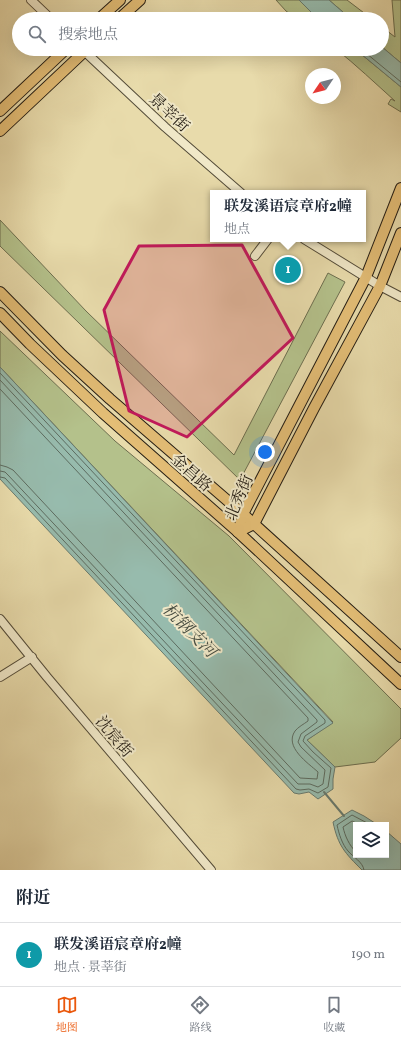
<!DOCTYPE html>
<html lang="zh">
<meta charset="utf-8">
<style>
body{margin:0;font-family:Vollkorn,"Noto Serif SC",serif;background:#f2f2f3;color:#1f2937}
.controls{position:absolute;right:12px;bottom:12px;display:grid;overflow:hidden;border-radius:0px;box-shadow:0 4px 16px #0002}
.controls button{width:36px;height:36px;display:grid;place-items:center;padding:0;border:0;border-bottom:1px solid #e0e1e3;background:#fff;color:#1f2937;font:20px sans-serif}
.compass{position:absolute;left:305px;top:68px;width:36px;height:36px;border-radius:50%;background:#fff;box-shadow:0 4px 16px #0002;rotate:235deg}
.you{position:absolute;left:265px;top:452px;width:14px;height:14px;margin:-10px;border:3px solid #fff;border-radius:50%;background:#1a73e8;box-shadow:0 0 0 6px #1a73e833}
.badge{display:grid;place-items:center;width:26px;height:26px;border-radius:50%;background:#ea580c;color:#fff;font-size:13px;font-weight:700}
.pin{position:absolute;translate:-50% -50%;border:2px solid #fff;box-shadow:0 1px 4px #0006}
.popup{position:absolute;left:210px;top:190px;width:156px;height:52px;box-sizing:border-box;display:grid;place-content:center;border-radius:0px;background:#fff;filter:drop-shadow(0 1px 3px #0005);font-size:13px;white-space:nowrap;color:#747a83}
.popup b{font-size:15px;color:#1f2937}
.popup::after{content:'';position:absolute;left:50%;top:100%;margin-left:-8px;border:8px solid transparent;border-top-color:#fff}
.list{margin:0;padding:0;list-style:none}
h2{display:flex;justify-content:space-between;align-items:center;height:52px;margin:0;padding:0 16px;font-size:17px}
h2 small{font-size:13px;font-weight:400;color:#747a83}
.list li{display:grid;grid-template-columns:26px 1fr auto;gap:12px;align-items:center;box-sizing:border-box;height:64px;padding:0 16px;border-top:1px solid #e0e1e3}
.list b{display:block;font-size:15px;white-space:nowrap}
.list p{margin:0;font-size:13px;white-space:nowrap;color:#747a83}
.list em{font-size:13px;font-style:normal;color:#747a83}
.icon{flex:none;width:22px;height:22px;fill:none;stroke:currentColor;stroke-width:2;stroke-linecap:round;stroke-linejoin:round}
.map{position:relative;flex:none;width:401px;height:870px;overflow:hidden}
.search{position:absolute;background:#fff;box-shadow:0 4px 16px #0002;left:12px;right:12px;top:12px;height:44px;display:flex;align-items:center;gap:10px;box-sizing:border-box;padding:0 14px;border-radius:22px;color:#747a83;font-size:15px}
.sheet{height:116px;background:#fff}
nav{display:flex;justify-content:space-around;align-items:center;box-sizing:border-box;height:56px;border-top:1px solid #e0e1e3;background:#fff;font-size:11px;color:#747a83}
nav a{display:grid;justify-items:center;gap:2px}
nav .on{color:#ea580c}
.map>svg:first-child{display:block}
.green{fill:#b4c18b;stroke:#6c6e4f}
.water{fill:#97bbad;stroke:#697b6f}
.lines{fill:none;stroke-linecap:round;stroke-linejoin:round}
.shore{stroke:#5d6c60;stroke-width:1}
.stream{stroke:#697b6f;stroke-width:2}
.minor-casing{stroke:#544c39;stroke-width:10}
.major-casing{stroke:#231c13;stroke-width:12}
.minor{stroke:#f0e8c8;stroke-width:8}
.major{stroke:#e4be76;stroke-width:10}
.marked{fill:#c2185b;fill-opacity:0.2;stroke:#c2185b;stroke-width:3;stroke-linejoin:round}
.labels{text-anchor:middle;stroke-width:4;stroke-linejoin:round;paint-order:stroke}
.street-label{font-size:16px;fill:#231c13;stroke:#f0e8c8}
.water-label{font-size:17px;font-style:italic;fill:#464c41;stroke:#f0e8c8}
</style>
<div class="map">
<svg width="401" height="870" viewBox="0 0 401 870">
<rect width="100%" height="100%" fill="#e8dbab"/>
<filter id="stains"><feTurbulence type="fractalNoise" baseFrequency=".005" numOctaves="4"/><feColorMatrix values="0 0 0 0 .2 0 0 0 0 .09 0 0 0 0 .02 0 0 0 .5 -.17"/></filter>
<radialGradient id="worn" r=".72"><stop offset=".6" stop-color="#630" stop-opacity="0"/><stop offset="1" stop-color="#630" stop-opacity=".3"/></radialGradient>
<g class="green">
<path d="M 276,0 L 299,0 L 318,19 L 297,19 L 286,11 Z"/>
<path d="M 329,0 L 347,0 L 372,19 L 351,19 Z"/>
<path d="M 392,0 L 401,0 L 401,63 L 382,47 L 382,27 L 395,37 Z"/>
<path d="M 336,49 L 355,49 L 401,87 L 401,112 L 388,104 L 391,99 L 395,101 C 375,83 356,65 336,49 Z"/>
<path d="M 0,220 L 86,311 L 234,455 L 328,273 L 345,282 L 240,480 L 0,246 Z"/>
<path d="M 0,331 L 115,441 L 229,536 L 401,709 L 401,738 L 375,762 L 335,767 L 307,740 L 333,722 L 0,367 Z"/>
</g>
<g class="water">
<path d="M 299,0 L 329,0 L 351,19 L 318,19 Z"/>
<path d="M 382,47 L 401,63 L 401,87 L 355,49 L 382,49 Z"/>
<path d="M 0,367 L 333,723 L 307,740 L 335,767 L 333,779 L 333,789 L 318,799 L 309,792 L 299,794 L 294,793 L 0,479 Z"/>
<path d="M 352,810 L 364,816 L 378,825 L 356,825 L 356,855 L 386,855 L 386,831 L 401,844 L 401,870 L 362,870 C 345,853 338,846 333,822 Z"/>
</g>
<g class="lines">
<g class="shore">
<path d="M 361,49 L 401,82"/>
<path d="M 0,373 L 325,720 L 325,723 L 305,736 L 303,741 L 313,752 L 331,768 L 328,787 L 318,793 L 309,789 L 300,790 L 296,789 L 5,478 L 0,477"/>
<path d="M 0,380 L 317,720 L 317,722 L 301,734 L 298,742 L 301,747 L 325,770 L 323,784 L 318,787 L 310,784 L 298,784 L 8,475 L 5,472 L 0,471"/>
<path d="M 0,389 L 308,718 L 308,721 C 304,724 298,727 295,731 C 284,747 308,763 318,772 L 317,779 L 300,778 L 13,470 L 7,467 L 0,465"/>
<path d="M 356,852 C 349,845 345,836 343,827 L 352,821 L 361,825"/>
<path d="M 364,870 C 363,862 353,857 348,851 C 342,844 339,834 337,825 L 352,815 L 371,825"/>
</g>
<path class="stream" d="M 324,792 L 344,816"/>
<g class="minor-casing">
<g id="minor">
<path d="M 31,0 L 51,19"/>
<path d="M 82,49 L 165,127 L 241,193"/>
<path d="M 304,239 L 380,286 L 401,297"/>
<path d="M 255,256 L 268,239"/>
<path d="M 0,619 L 47,677 L 211,870"/>
<path d="M 0,677 L 32,657"/>
</g>
</g>
<g class="major-casing">
<g id="major">
<path d="M 99,19 L 120,0"/>
<path d="M 119,19 L 140,0"/>
<path d="M 0,111 L 66,49"/>
<path d="M 0,131 L 87,49"/>
<path d="M 0,292 L 62,355 L 110,399 L 243,514 L 401,657"/>
<path d="M 0,313 L 30,344 L 103,413 L 238,532 L 401,684"/>
<path d="M 238,532 L 243,514 L 366,277 L 401,188"/>
<path d="M 238,532 L 254,524 L 314,408 L 380,286 L 401,233"/>
</g>
</g>
<use href="#minor" class="minor"/>
<use href="#major" class="major"/>
</g>
<path class="marked" d="M 242,245 L 293,338 L 187,437 L 129,411 L 104,310 L 139,246 Z"/>
<g class="labels">
<g class="street-label">
<text transform="translate(170 112) rotate(43)" y="6">景莘街</text>
<text transform="translate(192 472) rotate(41)" y="6">金昌路</text>
<text transform="translate(238 497) rotate(-67)" y="6">北秀街</text>
<text transform="translate(115 736) rotate(50)" y="6">沈宸街</text>
</g>
<g class="water-label">
<text transform="translate(190 630) rotate(45)" y="6">杭钢支河</text>
</g>
</g>
<rect width="100%" height="100%" filter="url(#stains)"/>
<rect width="100%" height="100%" fill="url(#worn)"/>
</svg>
<div class="controls">
<button><svg class="icon" aria-label="layers" viewBox="0 0 24 24"><path d="M12 4l9 5-9 5-9-5zM3 14l9 5 9-5"/></svg></button>
</div>
<svg class="compass" viewBox="-18 -18 36 36"><path d="M0-13l5 13h-10z" fill="#e53935"/><path d="M0 13l5-13h-10z" fill="#747a83"/></svg>
<div class="you"></div>
<div class="pin badge" style="left:288px;top:270px;background:#0f9aa8">1</div>
<div class="popup"><b>联发溪语宸章府2幢</b>地点</div>
<div class="search"><svg class="icon" aria-label="search" viewBox="0 0 24 24"><circle cx="10" cy="10" r="6"/><path d="M15 15l6 6"/></svg>搜索地点</div>
</div>
<section class="sheet">
<h2>附近<small></small></h2>
<ul class="list">
<li><span class="badge" style="background:#0f9aa8">1</span><div><b>联发溪语宸章府2幢</b><p>地点 · 景莘街</p></div><em>190 m</em></li>
</ul>
</section>
<nav>
<a class="on"><svg class="icon" aria-label="map" viewBox="0 0 24 24"><path d="M3 6l6-2 6 2 6-2v14l-6 2-6-2-6 2zM9 4v14M15 6v14"/></svg>地图</a>
<a><svg class="icon" aria-label="directions" viewBox="0 0 24 24"><path d="M12 3l9 9-9 9-9-9zM9 14v-3h6M13 9l2 2-2 2"/></svg>路线</a>
<a><svg class="icon" aria-label="saved" viewBox="0 0 24 24"><path d="M7 4h10v16l-5-4-5 4z"/></svg>收藏</a>
</nav>
